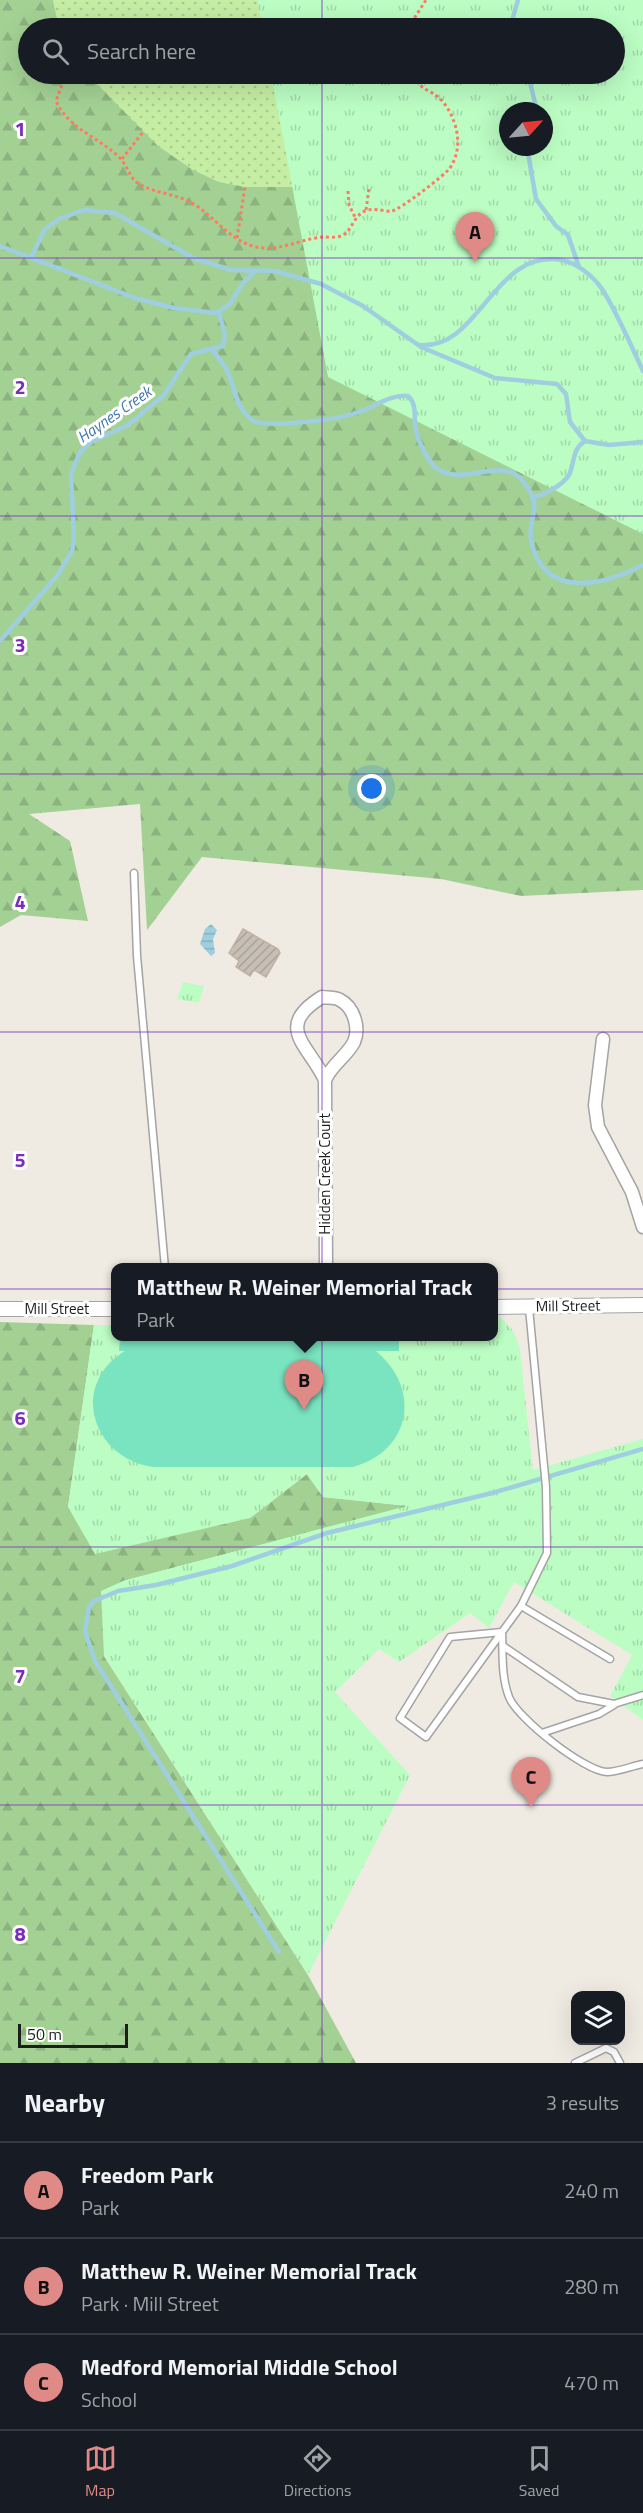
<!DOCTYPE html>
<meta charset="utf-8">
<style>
body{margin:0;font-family:"Titillium Web",sans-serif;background:#242831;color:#f1f3f6}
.controls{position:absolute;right:18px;bottom:18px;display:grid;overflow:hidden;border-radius:12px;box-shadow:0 6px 24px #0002}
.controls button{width:54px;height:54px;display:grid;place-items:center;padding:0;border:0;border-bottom:2px solid #363941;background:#171b24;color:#f1f3f6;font:30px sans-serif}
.compass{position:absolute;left:499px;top:102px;width:54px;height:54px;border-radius:50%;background:#171b24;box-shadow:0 6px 24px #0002;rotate:63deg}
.scale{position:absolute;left:18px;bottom:15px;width:110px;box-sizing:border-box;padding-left:6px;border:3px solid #1d1d1d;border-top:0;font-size:16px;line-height:21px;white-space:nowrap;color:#1d1d1d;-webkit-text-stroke:4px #fff;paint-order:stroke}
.you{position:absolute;left:372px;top:789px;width:21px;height:21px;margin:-15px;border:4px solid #fff;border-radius:50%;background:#1a73e8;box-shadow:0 0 0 9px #1a73e833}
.badge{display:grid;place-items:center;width:39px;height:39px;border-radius:50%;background:#df8a87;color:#111;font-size:20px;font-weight:700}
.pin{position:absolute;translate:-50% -50px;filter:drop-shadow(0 2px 3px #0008)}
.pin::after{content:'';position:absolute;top:32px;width:21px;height:18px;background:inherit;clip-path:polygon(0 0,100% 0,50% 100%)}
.popup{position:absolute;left:111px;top:1263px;width:387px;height:78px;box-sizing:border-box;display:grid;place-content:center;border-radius:12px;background:#171b24;filter:drop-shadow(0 2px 4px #0005);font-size:20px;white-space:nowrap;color:#9ea1a6}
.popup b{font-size:22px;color:#f1f3f6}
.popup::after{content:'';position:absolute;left:50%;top:100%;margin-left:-12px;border:12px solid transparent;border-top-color:#171b24}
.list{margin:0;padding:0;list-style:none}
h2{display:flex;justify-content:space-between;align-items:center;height:78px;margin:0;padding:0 24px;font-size:26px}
h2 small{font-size:20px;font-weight:400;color:#9ea1a6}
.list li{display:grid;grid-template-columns:39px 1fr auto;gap:18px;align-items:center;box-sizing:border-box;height:96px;padding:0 24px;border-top:2px solid #363941}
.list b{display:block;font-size:22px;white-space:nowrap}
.list p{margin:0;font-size:20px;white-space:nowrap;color:#9ea1a6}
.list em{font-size:20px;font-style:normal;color:#9ea1a6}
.icon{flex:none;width:33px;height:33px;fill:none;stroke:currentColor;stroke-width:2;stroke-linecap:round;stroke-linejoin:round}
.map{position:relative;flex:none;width:643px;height:2063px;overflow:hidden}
.search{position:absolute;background:#171b24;box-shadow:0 6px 24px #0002;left:18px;right:18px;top:18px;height:66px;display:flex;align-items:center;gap:15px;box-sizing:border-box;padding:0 21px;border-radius:33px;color:#9ea1a6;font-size:22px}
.sheet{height:366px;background:#171b24}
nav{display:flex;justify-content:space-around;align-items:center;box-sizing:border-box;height:84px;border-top:2px solid #363941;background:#171b24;font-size:16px;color:#9ea1a6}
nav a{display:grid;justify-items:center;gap:3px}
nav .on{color:#df8a87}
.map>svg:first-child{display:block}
.grass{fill:url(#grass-dots)}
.forest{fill:url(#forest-firs);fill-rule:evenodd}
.park{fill:url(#park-tufts);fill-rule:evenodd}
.pitch{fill:#7ae4c0}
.water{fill:url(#water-rules)}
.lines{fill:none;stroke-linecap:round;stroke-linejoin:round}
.stream{stroke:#9fcee0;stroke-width:4.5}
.building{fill:url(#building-hatch);stroke:#c2b2a3;stroke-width:1.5}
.service-casing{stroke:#a4a4a4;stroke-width:9}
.minor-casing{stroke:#a4a4a4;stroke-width:15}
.tertiary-casing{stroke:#a4a4a4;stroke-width:16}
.path{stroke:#ff7a63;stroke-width:3;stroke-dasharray:3 3;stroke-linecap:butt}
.service{stroke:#fff;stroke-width:6}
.minor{stroke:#fff;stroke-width:12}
.tertiary{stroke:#fff;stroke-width:14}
.grid{fill:none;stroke:#7b2cbf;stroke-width:1.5;stroke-opacity:0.55}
.labels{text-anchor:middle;stroke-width:6;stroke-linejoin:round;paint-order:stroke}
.street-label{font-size:15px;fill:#1d1d1d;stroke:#fff}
.water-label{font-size:16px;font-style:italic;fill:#4376b3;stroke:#fff}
.grid-label{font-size:20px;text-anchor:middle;font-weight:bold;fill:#7b2cbf;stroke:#fff;stroke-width:6;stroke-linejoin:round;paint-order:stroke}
</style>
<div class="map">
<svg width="643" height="2063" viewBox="0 0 643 2063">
<defs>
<pattern id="grass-dots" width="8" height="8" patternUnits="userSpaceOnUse" patternTransform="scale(1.5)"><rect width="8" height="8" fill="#c5eda4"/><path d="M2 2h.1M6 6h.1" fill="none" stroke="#a9cb8d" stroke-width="1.8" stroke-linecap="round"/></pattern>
<pattern id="forest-firs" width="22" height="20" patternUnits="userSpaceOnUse" patternTransform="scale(1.5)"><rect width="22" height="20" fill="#a3d194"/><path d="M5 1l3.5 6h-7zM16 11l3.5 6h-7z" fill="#8cb37f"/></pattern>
<pattern id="park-tufts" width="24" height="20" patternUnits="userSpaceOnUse" patternTransform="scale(1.5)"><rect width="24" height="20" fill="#bbfdc3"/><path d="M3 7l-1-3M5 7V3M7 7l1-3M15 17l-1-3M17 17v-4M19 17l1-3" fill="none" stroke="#a0d8a7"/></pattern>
<pattern id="water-rules" width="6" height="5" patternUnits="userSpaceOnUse" patternTransform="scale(1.5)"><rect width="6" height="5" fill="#9fcee0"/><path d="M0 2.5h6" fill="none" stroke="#88b0c0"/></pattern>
<pattern id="building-hatch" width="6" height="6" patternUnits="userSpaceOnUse" patternTransform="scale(1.5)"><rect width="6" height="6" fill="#c7beb5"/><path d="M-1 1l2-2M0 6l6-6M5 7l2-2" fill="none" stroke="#aaa39b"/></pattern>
</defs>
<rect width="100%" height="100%" fill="#efebe2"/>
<g class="grass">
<path d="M 53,0 L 391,0 L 409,28 L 59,28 Z"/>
<path d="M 87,74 L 423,74 L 301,187 C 274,187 244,190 218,182 C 165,164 123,114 87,74 Z"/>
</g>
<g class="forest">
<path d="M 0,0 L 53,0 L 59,28 L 28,28 L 28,74 L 87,74 L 158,146 L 193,170 L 219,182 L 245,187 L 301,187 L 438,97 L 643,122 L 643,890 L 521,896 L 441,879 L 202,857 L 147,930 L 140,804 L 29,814 L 70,841 L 88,921 L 21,915 L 0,927 ZM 508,111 L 544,111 L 544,147 L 508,147 Z"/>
<path d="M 0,1322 L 94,1325 L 68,1507 L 250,1518 L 307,1474 L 323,1497 L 409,1506 L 123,1581 L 104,1656 L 308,1975 L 356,2063 L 0,2063 Z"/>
</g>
<g class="park">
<path d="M 257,0 L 643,0 L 643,534 L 328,377 L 271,74 L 614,74 L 614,28 L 263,28 ZM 508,111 L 544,111 L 544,147 L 508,147 Z"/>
<path d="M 183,982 L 204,986 L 199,1003 L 177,999 Z"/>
<path d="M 493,1315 C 510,1321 516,1334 520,1350 L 533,1470 L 643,1439 L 643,1720 L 610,1696 L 632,1655 L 514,1582 L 489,1628 L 470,1613 L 399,1662 L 379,1649 L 335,1692 L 410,1775 L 308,1975 L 104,1656 L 101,1591 L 123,1581 L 407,1506 L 323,1497 L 307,1474 L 250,1518 L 95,1554 L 68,1507 L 94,1325 L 115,1325 L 115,1336 L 493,1336 Z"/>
</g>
<path class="pitch" d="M 399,1337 L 399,1351 L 376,1351 C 422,1389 411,1451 353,1467 L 153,1467 C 92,1458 69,1385 125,1351 L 119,1351 L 120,1338 Z"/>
<path class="water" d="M 211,924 L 217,930 L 213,939 L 215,953 L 211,956 L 200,944 L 205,929 Z"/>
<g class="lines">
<g class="stream">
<path d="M 510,28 L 518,0"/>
<path d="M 528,74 L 537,111"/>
<path d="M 527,147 L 536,199 L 556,226 L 568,235 L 579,267"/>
<path d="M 0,246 L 135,298 L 174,308 L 216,313 L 229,305 L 243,283 L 255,271"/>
<path d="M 31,258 L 45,229 L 59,219 L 84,210 L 115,213 L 193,258 L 231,270 L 275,271 L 321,284 L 363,306 L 421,347 L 495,378 L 557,384 L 566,394 L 570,422 L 585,441 L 609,445 L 643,442"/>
<path d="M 419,345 C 480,351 493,248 562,260 C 577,263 593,276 602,289 C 618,314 630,344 643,371"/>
<path d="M 211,349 C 216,355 222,361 225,367 C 235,384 234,406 252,420 C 264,429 340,419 356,413 C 373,408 390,394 408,396 C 418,405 413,418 416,430 C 418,441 427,459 435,467 C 461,489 501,455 522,480 C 546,508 527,517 531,540 C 543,601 604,585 643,565"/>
<path d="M 532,498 C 544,495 562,486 569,475 C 575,462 572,449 585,441"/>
<path d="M 0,641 L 57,576 L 72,551 L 74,539 L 71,474 L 80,452 L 91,442 L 128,425 L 164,395 L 191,354 L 223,346 L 225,335 L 219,312"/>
<path d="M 279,1952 L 95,1661 L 85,1631 L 89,1607 L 94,1601 L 118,1591 L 156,1585 L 232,1566 L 327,1533 L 492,1493 L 643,1449"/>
</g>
</g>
<path class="building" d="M 243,929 L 278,949 L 280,953 L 266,977 L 254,970 L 250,976 L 236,967 L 239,961 L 229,953 Z"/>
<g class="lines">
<g class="service-casing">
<g id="service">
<path d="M 134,873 L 137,956 L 165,1268"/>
<path d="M 529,1308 L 546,1487 L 547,1553 L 521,1606 L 502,1632 C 503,1654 501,1676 509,1697 C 517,1718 584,1771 607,1772 C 618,1772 632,1766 643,1764"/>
<path d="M 521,1606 L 610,1659"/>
<path d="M 502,1632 L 426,1737 L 400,1718 L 450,1637 Z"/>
<path d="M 503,1646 L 578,1697 L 614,1704 L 643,1695"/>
<path d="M 542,1733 L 599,1714 L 614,1705"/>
<path d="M 575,2063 L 606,2048 L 614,2052 L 620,2063"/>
</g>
</g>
<g class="minor-casing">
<g id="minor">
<path d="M 603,1039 L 595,1105 L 598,1127 L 632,1192 L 643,1227"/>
<path d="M 325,1080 C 309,1045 273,1027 322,997 C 327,998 336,997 340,1000 C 354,1007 360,1028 354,1042 C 347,1056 332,1064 325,1080 L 326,1268"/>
</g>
</g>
<g class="tertiary-casing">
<g id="tertiary">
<path d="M 493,1307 L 643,1305"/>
<path d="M 0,1309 L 115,1309"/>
</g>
</g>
<g class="path">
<path d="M 408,28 L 426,0"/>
<path d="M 66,74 L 56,101 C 70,130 97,136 119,157 C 128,166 129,179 141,185 C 156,193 174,194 188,201 C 213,213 227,240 256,247 C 279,252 300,239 323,237 C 328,237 335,238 341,236 C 352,232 353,216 365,211 C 374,207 384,212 392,211 C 400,210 446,174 450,168 C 457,157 459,146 457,133 C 455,121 448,105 438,97 C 427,88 421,91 413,74"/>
<path d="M 122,159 L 143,132"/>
<path d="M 348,191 L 349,205 L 355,217"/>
<path d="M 366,210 L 369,189"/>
<path d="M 237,238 L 245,187"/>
</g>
<use href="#service" class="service"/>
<use href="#minor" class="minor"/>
<use href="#tertiary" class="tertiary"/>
</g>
<path class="grid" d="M 322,0 L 322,28M 322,74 L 322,2063M 0,258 L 643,258M 0,516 L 643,516M 0,774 L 643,774M 0,1032 L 643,1032M 0,1289 L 643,1289M 0,1547 L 643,1547M 0,1805 L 643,1805"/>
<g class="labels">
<g class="street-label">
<text transform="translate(325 1174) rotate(-90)" y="5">Hidden Creek Court</text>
<text transform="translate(568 1306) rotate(-1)" y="5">Mill Street</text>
<text x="57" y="1314">Mill Street</text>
</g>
<g class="water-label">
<text transform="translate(114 414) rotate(-35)" y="6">Haynes Creek</text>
</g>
</g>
<g class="grid-label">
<text x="20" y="136">1</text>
<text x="20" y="394">2</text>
<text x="20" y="652">3</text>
<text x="20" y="909">4</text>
<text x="20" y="1167">5</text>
<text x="20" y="1425">6</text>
<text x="20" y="1683">7</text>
<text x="20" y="1941">8</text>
</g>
</svg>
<div class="controls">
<button><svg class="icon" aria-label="layers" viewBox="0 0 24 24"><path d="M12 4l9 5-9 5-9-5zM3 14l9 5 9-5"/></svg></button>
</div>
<svg class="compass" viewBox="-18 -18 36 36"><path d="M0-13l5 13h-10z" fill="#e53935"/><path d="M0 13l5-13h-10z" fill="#9ea1a6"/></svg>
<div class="scale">50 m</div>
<div class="you"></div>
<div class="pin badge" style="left:475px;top:262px">A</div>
<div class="pin badge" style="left:304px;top:1410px">B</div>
<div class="popup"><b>Matthew R. Weiner Memorial Track</b>Park</div>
<div class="pin badge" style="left:531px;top:1807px">C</div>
<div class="search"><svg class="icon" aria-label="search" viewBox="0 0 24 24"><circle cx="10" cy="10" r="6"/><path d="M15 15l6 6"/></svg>Search here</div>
</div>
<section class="sheet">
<h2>Nearby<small>3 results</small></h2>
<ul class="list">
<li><span class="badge">A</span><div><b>Freedom Park</b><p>Park</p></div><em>240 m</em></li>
<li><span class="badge">B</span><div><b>Matthew R. Weiner Memorial Track</b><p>Park · Mill Street</p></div><em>280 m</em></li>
<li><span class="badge">C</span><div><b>Medford Memorial Middle School</b><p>School</p></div><em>470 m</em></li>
</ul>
</section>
<nav>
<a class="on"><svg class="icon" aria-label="map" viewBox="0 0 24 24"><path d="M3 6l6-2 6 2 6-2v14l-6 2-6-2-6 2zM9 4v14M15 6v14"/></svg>Map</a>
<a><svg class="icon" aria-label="directions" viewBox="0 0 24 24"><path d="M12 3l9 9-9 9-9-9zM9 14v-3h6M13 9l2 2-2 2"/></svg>Directions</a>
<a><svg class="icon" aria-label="saved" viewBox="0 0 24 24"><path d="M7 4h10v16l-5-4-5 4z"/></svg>Saved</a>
</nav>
